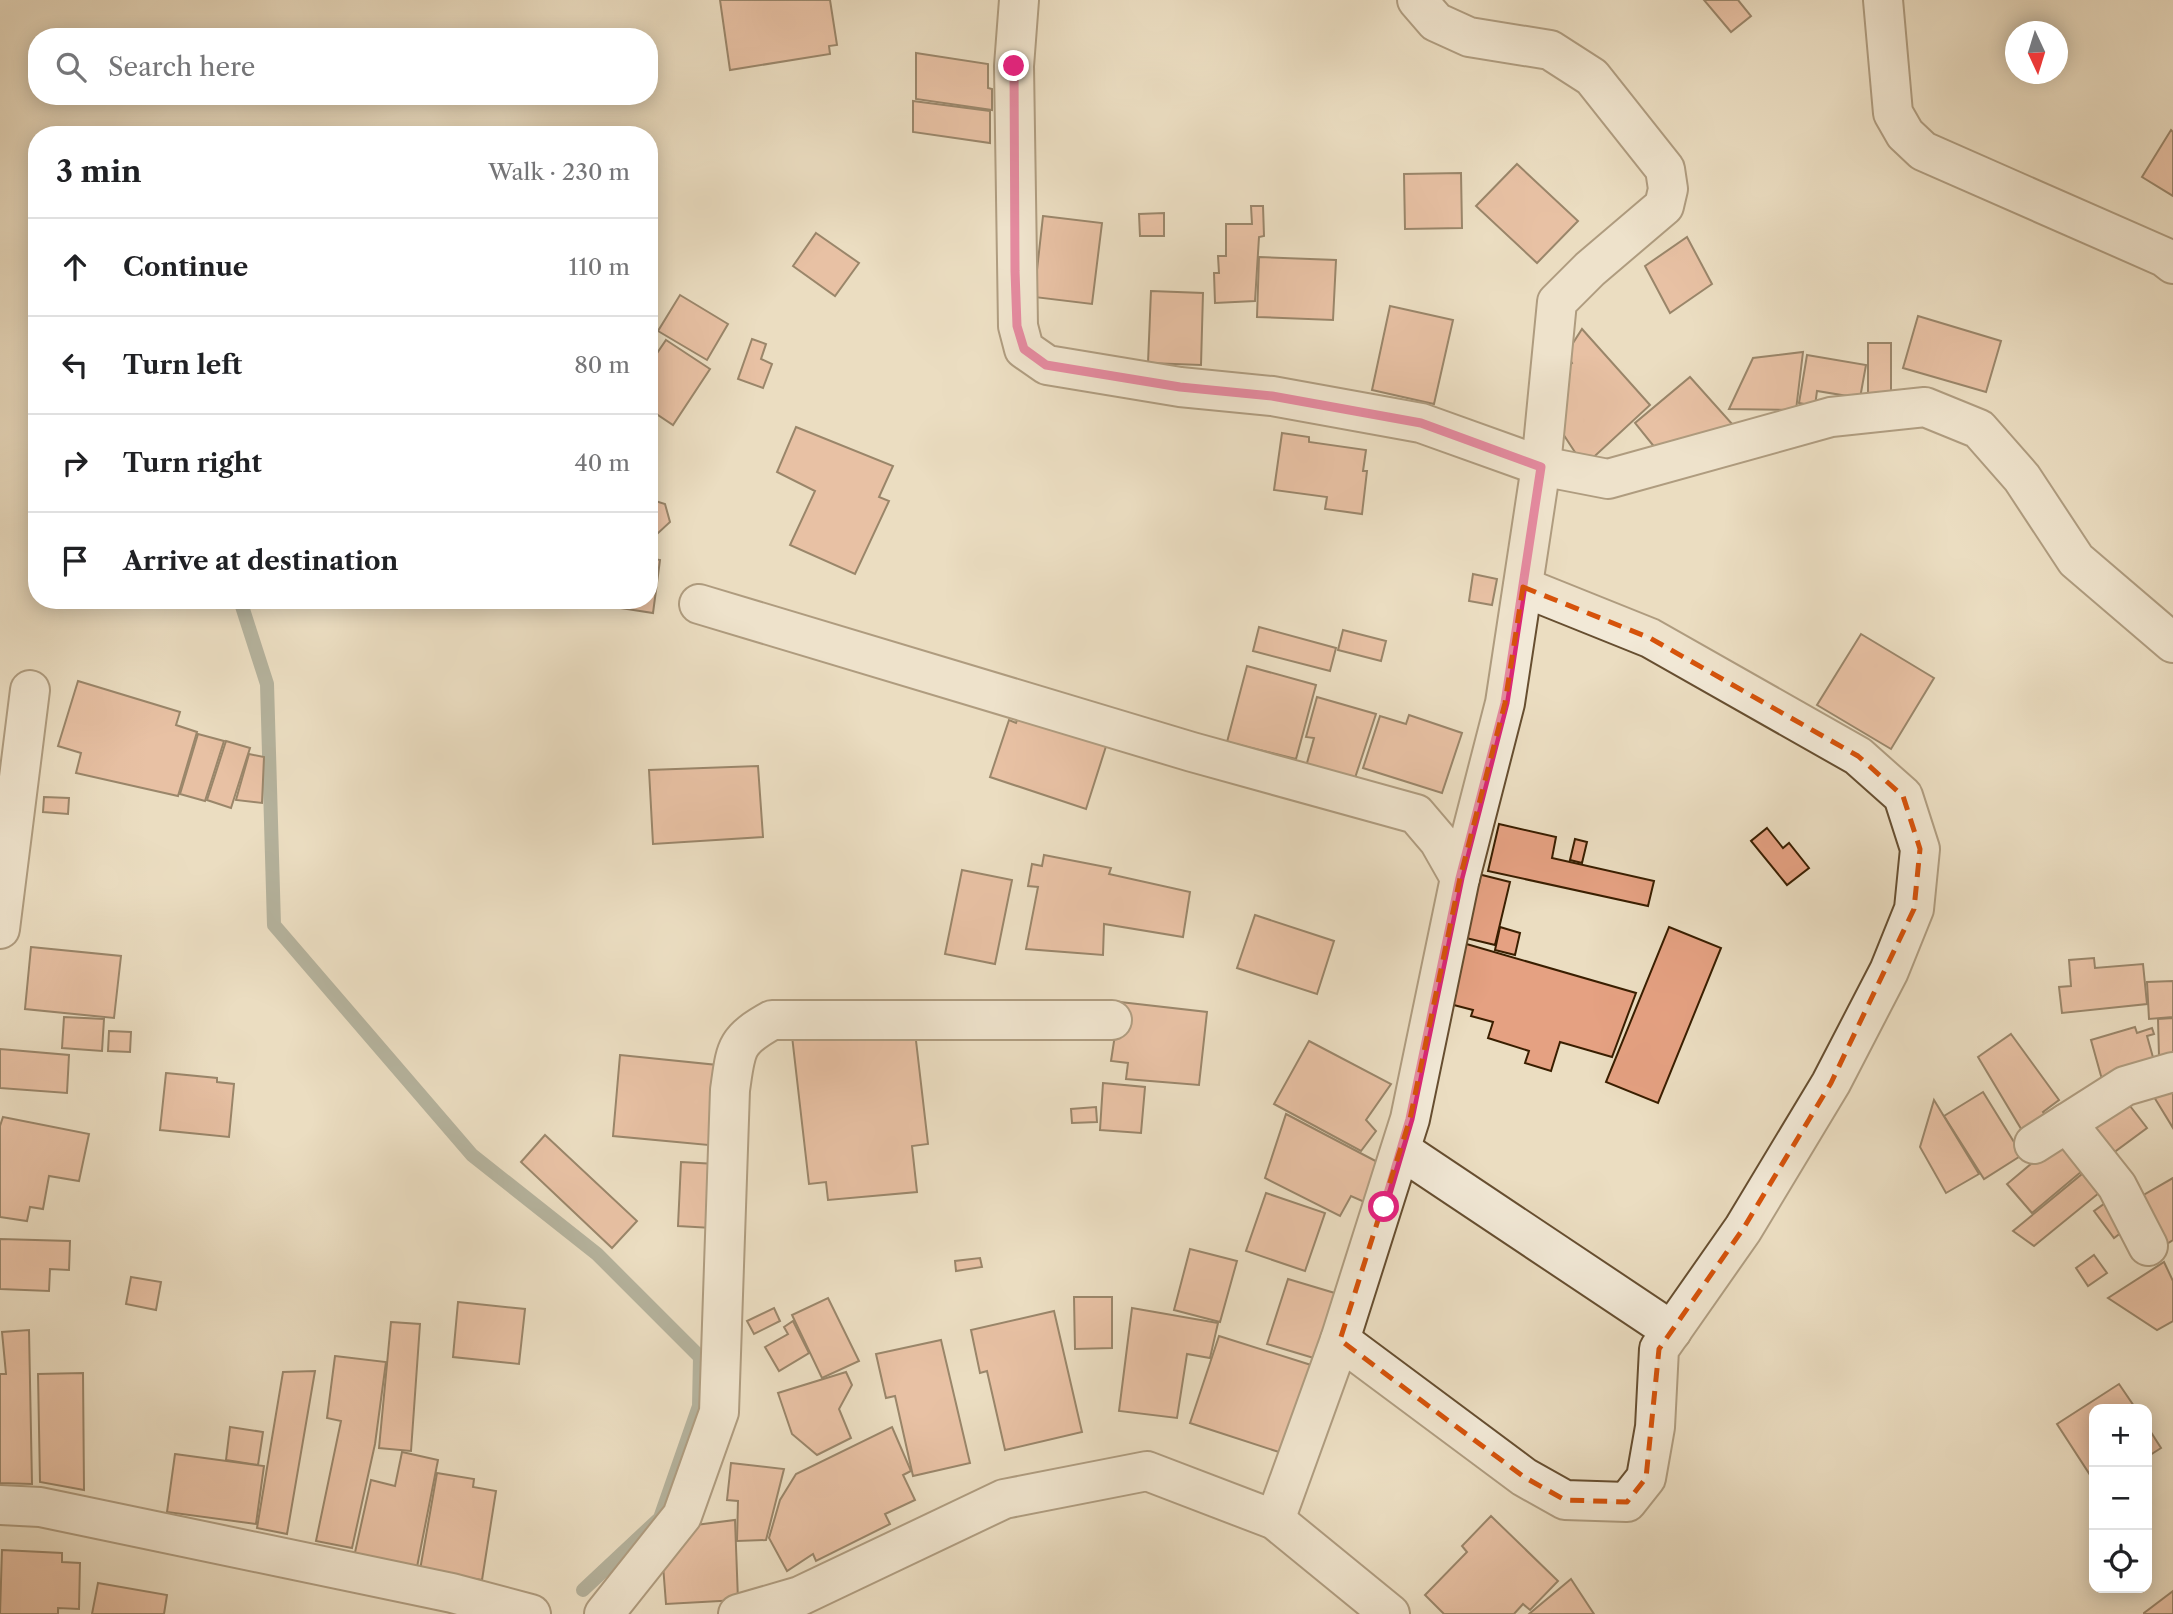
<!DOCTYPE html>
<meta charset="utf-8">
<style>
body{margin:0;font-family:"Libre Caslon Text",serif;background:#f2f2f2;color:#202124}
.controls{position:absolute;right:21px;bottom:21px;display:grid;overflow:hidden;border-radius:14px;box-shadow:0 4px 18px #0003}
.controls button{width:63px;height:63px;display:grid;place-items:center;padding:0;border:0;border-bottom:2px solid #e0e0e0;background:#fff;color:#202124;font:35px sans-serif}
.compass{position:absolute;left:2005px;top:21px;width:63px;height:63px;border-radius:50%;background:#fff;box-shadow:0 4px 18px #0003;rotate:176deg}
.stop{position:absolute;width:21px;height:21px;margin:-16px;border:5px solid #db2777;border-radius:50%;background:#fff}
.stop.end{background:#db2777;border-color:#fff;box-shadow:0 2px 7px #0008}
.list{margin:0;padding:0;list-style:none}
h2{display:flex;justify-content:space-between;align-items:center;height:91px;margin:0;padding:0 28px;font-size:30px}
h2 small{font-size:23px;font-weight:400;color:#757577}
.list li{display:grid;grid-template-columns:46px 1fr auto;gap:21px;align-items:center;box-sizing:border-box;height:98px;padding:0 28px;border-top:2px solid #e0e0e0}
.list b{display:block;font-size:26px;white-space:nowrap}
.list em{font-size:23px;font-style:normal;color:#757577}
.icon{flex:none;width:38px;height:38px;fill:none;stroke:currentColor;stroke-width:2;stroke-linecap:round;stroke-linejoin:round}
.map{position:relative;flex:none;width:2173px;height:1614px;overflow:hidden}
.search{position:absolute;background:#fff;box-shadow:0 4px 18px #0003;left:28px;top:28px;width:630px;height:77px;display:flex;align-items:center;gap:18px;box-sizing:border-box;padding:0 24px;border-radius:28px;color:#757577;font-size:26px}
.panel{position:absolute;background:#fff;box-shadow:0 4px 18px #0003;left:28px;top:126px;width:630px;height:483px;border-radius:28px}
.map>svg:first-child{display:block}
.lines{fill:none;stroke-linecap:round;stroke-linejoin:round}
.stream{stroke:#727c6d;stroke-width:14}
.building{fill:#e5a182;stroke:#391e00;stroke-width:2}
.minor-casing{stroke:#664e30;stroke-width:42}
.tertiary-casing{stroke:#664e30;stroke-width:42}
.minor{stroke:#f2e9d7;stroke-width:38}
.tertiary{stroke:#f2e9d7;stroke-width:38}
.route{stroke:#db2777;stroke-width:9}
.marked{fill:none;stroke:#d6530b;stroke-width:5;stroke-dasharray:14 9;stroke-linejoin:round}
</style>
<div class="map">
<svg width="2173" height="1614" viewBox="0 0 2173 1614">
<rect width="100%" height="100%" fill="#ebddc1"/>
<filter id="stains"><feTurbulence type="fractalNoise" baseFrequency=".00286" numOctaves="4"/><feColorMatrix values="0 0 0 0 .2 0 0 0 0 .09 0 0 0 0 .02 0 0 0 .5 -.17"/></filter>
<radialGradient id="worn" r=".72"><stop offset=".6" stop-color="#630" stop-opacity="0"/><stop offset="1" stop-color="#630" stop-opacity=".3"/></radialGradient>
<g class="lines">
<path class="stream" d="M 240,600 L 267,684 L 274,925 L 472,1155 L 597,1254 L 700,1357 L 699,1406 L 660,1518 L 583,1590"/>
</g>
<g class="building">
<path d="M 720,0 L 830,0 L 837,45 L 829,46 L 830,54 L 730,70 Z"/>
<path d="M 1704,0 L 1738,0 L 1751,16 L 1731,32 Z"/>
<path d="M 916,53 L 988,64 L 988,88 L 992,89 L 992,110 L 916,99 Z"/>
<path d="M 913,101 L 990,111 L 990,143 L 913,132 Z"/>
<path d="M 2171,130 L 2173,132 L 2173,196 L 2142,177 Z"/>
<path d="M 1517,164 L 1578,221 L 1537,263 L 1476,206 Z"/>
<path d="M 1461,173 L 1462,228 L 1405,229 L 1404,174 Z"/>
<path d="M 1251,206 L 1263,206 L 1264,236 L 1259,237 L 1255,301 L 1215,303 L 1214,273 L 1219,273 L 1218,256 L 1226,256 L 1226,224 L 1252,224 Z"/>
<path d="M 1164,213 L 1164,236 L 1140,236 L 1139,214 Z"/>
<path d="M 1043,216 L 1102,223 L 1092,304 L 1034,297 Z"/>
<path d="M 816,233 L 859,263 L 835,296 L 793,266 Z"/>
<path d="M 1687,237 L 1712,284 L 1670,313 L 1645,266 Z"/>
<path d="M 1259,257 L 1336,260 L 1333,320 L 1257,317 Z"/>
<path d="M 1151,291 L 1203,293 L 1201,365 L 1148,363 Z"/>
<path d="M 680,295 L 728,324 L 707,360 L 658,331 Z"/>
<path d="M 1390,306 L 1453,320 L 1434,404 L 1372,390 Z"/>
<path d="M 1918,316 L 2001,341 L 1986,392 L 1903,368 Z"/>
<path d="M 1582,329 L 1650,405 L 1584,466 L 1554,420 L 1558,375 L 1572,363 L 1566,354 Z"/>
<path d="M 752,339 L 766,344 L 761,359 L 772,364 L 763,388 L 738,379 Z"/>
<path d="M 666,340 L 710,369 L 673,425 L 649,409 L 649,365 Z"/>
<rect x="1868" y="343" width="23" height="63"/>
<path d="M 1803,352 L 1796,410 L 1729,409 L 1753,358 Z"/>
<path d="M 1807,355 L 1866,365 L 1860,398 L 1817,391 L 1815,406 L 1799,403 Z"/>
<path d="M 1690,377 L 1733,425 L 1656,449 L 1635,423 Z"/>
<path d="M 796,427 L 893,466 L 879,497 L 889,501 L 855,574 L 790,545 L 815,491 L 777,472 Z"/>
<path d="M 1282,433 L 1309,437 L 1309,442 L 1366,450 L 1363,471 L 1367,471 L 1362,514 L 1325,509 L 1327,497 L 1274,490 Z"/>
<path d="M 649,499 L 665,504 L 670,522 L 656,535 L 649,533 Z"/>
<path d="M 649,558 L 660,560 L 653,613 L 601,605 L 601,600 L 649,600 Z"/>
<path d="M 1473,574 L 1497,579 L 1492,605 L 1469,601 Z"/>
<path d="M 1259,627 L 1336,648 L 1330,671 L 1253,651 Z"/>
<path d="M 1343,630 L 1386,641 L 1381,661 L 1338,650 Z"/>
<path d="M 1861,634 L 1934,678 L 1891,749 L 1817,705 Z"/>
<path d="M 1247,666 L 1316,685 L 1296,759 L 1227,742 Z"/>
<path d="M 78,681 L 180,712 L 176,725 L 197,732 L 178,796 L 76,773 L 81,753 L 58,746 Z"/>
<path d="M 1317,697 L 1376,714 L 1353,784 L 1305,770 L 1314,738 L 1306,737 Z"/>
<path d="M 1021,709 L 1109,737 L 1086,809 L 990,777 L 1009,720 L 1016,723 Z"/>
<path d="M 1409,715 L 1462,733 L 1442,793 L 1363,768 L 1380,716 L 1406,724 Z"/>
<path d="M 198,734 L 224,741 L 205,801 L 180,794 Z"/>
<path d="M 226,741 L 250,748 L 231,808 L 207,800 Z"/>
<path d="M 249,754 L 264,757 L 262,803 L 236,800 Z"/>
<path d="M 758,766 L 763,837 L 653,844 L 649,770 Z"/>
<path d="M 44,797 L 69,798 L 68,814 L 43,812 Z"/>
<path d="M 1499,824 L 1556,837 L 1552,858 L 1654,881 L 1648,906 L 1488,871 Z"/>
<path d="M 1767,828 L 1783,848 L 1789,843 L 1809,868 L 1787,885 L 1751,841 Z"/>
<path d="M 1575,839 L 1587,842 L 1582,863 L 1570,860 Z"/>
<path d="M 1044,855 L 1111,868 L 1109,874 L 1190,892 L 1183,937 L 1104,924 L 1103,955 L 1026,949 L 1038,887 L 1028,886 L 1032,864 L 1042,866 Z"/>
<path d="M 962,870 L 1012,880 L 995,964 L 945,954 Z"/>
<path d="M 1478,874 L 1510,882 L 1495,945 L 1462,937 Z"/>
<path d="M 1255,915 L 1334,941 L 1317,994 L 1237,968 Z"/>
<path d="M 1500,927 L 1520,933 L 1515,955 L 1495,950 Z"/>
<path d="M 1669,927 L 1721,948 L 1658,1103 L 1606,1082 Z"/>
<path d="M 1463,943 L 1636,993 L 1612,1057 L 1560,1042 L 1551,1071 L 1525,1063 L 1529,1051 L 1488,1038 L 1493,1022 L 1471,1016 L 1473,1010 L 1446,1003 Z"/>
<path d="M 31,947 L 121,956 L 114,1018 L 25,1009 Z"/>
<path d="M 2094,958 L 2095,968 L 2143,964 L 2147,1004 L 2062,1013 L 2059,987 L 2071,986 L 2069,960 Z"/>
<path d="M 2173,981 L 2173,1017 L 2149,1019 L 2147,982 Z"/>
<path d="M 1120,1002 L 1207,1012 L 1199,1085 L 1126,1079 L 1128,1063 L 1111,1061 Z"/>
<path d="M 64,1017 L 104,1019 L 102,1051 L 62,1048 Z"/>
<path d="M 2173,1018 L 2173,1055 L 2159,1056 L 2158,1019 Z"/>
<path d="M 2135,1027 L 2137,1033 L 2152,1028 L 2154,1034 L 2147,1036 L 2156,1068 L 2103,1083 L 2091,1040 Z"/>
<path d="M 109,1031 L 131,1032 L 130,1052 L 108,1051 Z"/>
<path d="M 915,1032 L 928,1144 L 912,1146 L 917,1192 L 828,1200 L 826,1182 L 809,1184 L 792,1036 Z"/>
<path d="M 2011,1034 L 2059,1100 L 2043,1112 L 2053,1127 L 2029,1142 L 1978,1057 Z"/>
<path d="M 1309,1041 L 1391,1084 L 1366,1120 L 1376,1131 L 1361,1151 L 1274,1104 Z"/>
<path d="M 0,1049 L 69,1055 L 67,1093 L 0,1088 Z"/>
<path d="M 620,1055 L 727,1066 L 719,1146 L 613,1136 Z"/>
<path d="M 166,1073 L 217,1078 L 217,1082 L 234,1084 L 229,1137 L 160,1130 Z"/>
<path d="M 1103,1083 L 1145,1087 L 1141,1133 L 1100,1130 Z"/>
<path d="M 2173,1087 L 2173,1128 L 2154,1097 Z"/>
<path d="M 1983,1092 L 2022,1155 L 1984,1179 L 1944,1116 Z"/>
<path d="M 2120,1093 L 2147,1128 L 2109,1156 L 2082,1122 Z"/>
<path d="M 1934,1100 L 1979,1174 L 1946,1193 L 1920,1147 Z"/>
<path d="M 1096,1107 L 1097,1122 L 1072,1123 L 1071,1109 Z"/>
<path d="M 1286,1114 L 1387,1167 L 1369,1204 L 1351,1196 L 1340,1216 L 1265,1178 Z"/>
<path d="M 3,1117 L 89,1134 L 79,1181 L 49,1176 L 43,1209 L 30,1207 L 27,1221 L 0,1217 L 0,1126 Z"/>
<path d="M 545,1135 L 637,1221 L 612,1248 L 521,1162 Z"/>
<path d="M 2063,1137 L 2088,1166 L 2032,1213 L 2007,1184 Z"/>
<path d="M 681,1162 L 716,1164 L 712,1228 L 678,1226 Z"/>
<path d="M 2093,1165 L 2110,1184 L 2034,1246 L 2013,1231 Z"/>
<path d="M 2173,1178 L 2173,1240 L 2160,1248 L 2133,1201 Z"/>
<path d="M 1266,1193 L 1325,1213 L 1305,1271 L 1246,1251 Z"/>
<path d="M 2111,1199 L 2130,1226 L 2114,1238 L 2094,1211 Z"/>
<path d="M 0,1239 L 70,1241 L 69,1270 L 50,1269 L 49,1291 L 0,1289 Z"/>
<path d="M 1190,1249 L 1237,1261 L 1220,1322 L 1174,1310 Z"/>
<path d="M 2094,1255 L 2107,1273 L 2088,1286 L 2076,1268 Z"/>
<path d="M 980,1258 L 982,1267 L 956,1271 L 955,1261 Z"/>
<path d="M 2164,1262 L 2173,1281 L 2173,1321 L 2157,1330 L 2108,1298 Z"/>
<path d="M 131,1277 L 161,1282 L 156,1310 L 126,1304 Z"/>
<path d="M 1288,1279 L 1338,1294 L 1317,1359 L 1267,1344 Z"/>
<path d="M 1074,1297 L 1112,1297 L 1112,1348 L 1075,1349 Z"/>
<path d="M 828,1298 L 859,1361 L 822,1378 L 792,1315 Z"/>
<path d="M 458,1302 L 525,1309 L 519,1364 L 453,1357 Z"/>
<path d="M 774,1308 L 780,1321 L 754,1334 L 747,1321 Z"/>
<path d="M 1132,1308 L 1218,1323 L 1210,1358 L 1187,1354 L 1177,1418 L 1119,1411 Z"/>
<path d="M 1054,1311 L 1082,1432 L 1005,1450 L 987,1371 L 980,1373 L 971,1330 Z"/>
<path d="M 793,1321 L 809,1353 L 779,1371 L 765,1347 L 788,1334 L 784,1327 Z"/>
<path d="M 391,1322 L 420,1324 L 411,1451 L 379,1448 Z"/>
<path d="M 29,1330 L 32,1484 L 0,1483 L 0,1374 L 6,1374 L 2,1332 Z"/>
<path d="M 1219,1336 L 1311,1365 L 1282,1453 L 1190,1423 Z"/>
<path d="M 941,1340 L 970,1463 L 913,1476 L 895,1396 L 886,1398 L 876,1354 Z"/>
<path d="M 335,1356 L 386,1362 L 375,1444 L 352,1548 L 316,1541 L 341,1421 L 327,1418 Z"/>
<path d="M 315,1371 L 287,1534 L 257,1528 L 283,1372 Z"/>
<path d="M 846,1372 L 852,1385 L 839,1409 L 851,1438 L 817,1455 L 792,1434 L 778,1393 Z"/>
<path d="M 83,1373 L 84,1490 L 40,1482 L 38,1374 Z"/>
<path d="M 2119,1384 L 2136,1409 L 2094,1409 L 2094,1481 L 2057,1424 Z"/>
<path d="M 2147,1426 L 2161,1448 L 2147,1457 Z"/>
<path d="M 230,1427 L 263,1432 L 258,1465 L 226,1460 Z"/>
<path d="M 892,1427 L 911,1471 L 903,1475 L 915,1500 L 885,1514 L 890,1524 L 816,1561 L 813,1554 L 787,1571 L 769,1538 L 780,1500 L 796,1474 Z"/>
<path d="M 402,1452 L 438,1460 L 416,1572 L 354,1557 L 371,1480 L 395,1486 Z"/>
<path d="M 175,1454 L 264,1466 L 256,1524 L 167,1512 Z"/>
<path d="M 731,1463 L 784,1469 L 766,1540 L 737,1541 L 738,1501 L 727,1500 Z"/>
<path d="M 437,1473 L 474,1479 L 473,1487 L 496,1491 L 482,1580 L 420,1570 Z"/>
<path d="M 1491,1516 L 1558,1581 L 1530,1610 L 1523,1604 L 1514,1614 L 1444,1614 L 1425,1595 L 1467,1552 L 1462,1546 Z"/>
<path d="M 735,1520 L 738,1600 L 666,1604 L 662,1552 L 688,1526 Z"/>
<path d="M 2,1550 L 62,1553 L 62,1562 L 80,1563 L 79,1609 L 58,1608 L 58,1614 L 0,1614 Z"/>
<path d="M 1571,1579 L 1594,1614 L 1529,1614 Z"/>
<path d="M 98,1583 L 167,1595 L 164,1614 L 92,1614 Z"/>
<path d="M 2173,1591 L 2173,1614 L 2144,1614 L 2144,1613 Z"/>
</g>
<g class="lines">
<g class="minor-casing">
<g id="minor">
<path d="M 0,1505 L 40,1507 L 452,1593 L 531,1614"/>
<path d="M 1275,1520 L 1340,1340 L 1410,1119 L 1460,878 L 1505,703 L 1541,466"/>
<path d="M 738,1614 L 800,1596 L 1004,1499 L 1147,1471 L 1275,1520 L 1390,1614"/>
</g>
</g>
<g class="tertiary-casing">
<g id="tertiary">
<path d="M 1019,0 L 1014,66 L 1018,326 L 1024,349 L 1047,365 L 1180,387 L 1272,396 L 1421,423 L 1541,466 L 1608,479 L 1831,417 L 1925,407 L 1979,429 L 2022,478 L 2076,560 L 2173,643"/>
<path d="M 1417,0 L 1436,22 L 1469,37 L 1550,50 L 1592,77 L 1665,169 L 1668,189 L 1664,206 L 1590,269 L 1557,302 L 1541,466"/>
<path d="M 1883,0 L 1893,113 L 1905,134 L 1923,151 L 2164,257 L 2173,264"/>
<path d="M 699,604 L 1192,752 L 1416,814 L 1439,841 L 1460,878"/>
<path d="M 0,929 L 30,690"/>
<path d="M 2067,1123 L 2117,1186 L 2148,1246"/>
<path d="M 2034,1144 L 2125,1086 L 2173,1072"/>
<path d="M 1401,1150 L 1672,1331"/>
<path d="M 1340,1340 L 1524,1477 L 1565,1500 L 1627,1502 L 1646,1478 L 1655,1427 L 1659,1349 L 1743,1229 L 1831,1083 L 1889,971 L 1914,909 L 1920,849 L 1903,796 L 1858,756 L 1650,638 L 1523,587"/>
<path d="M 604,1614 L 682,1516 L 719,1412 L 730,1090 C 736,1049 734,1041 772,1020 L 1112,1020"/>
</g>
</g>
<use href="#minor" class="minor"/>
<use href="#tertiary" class="tertiary"/>
</g>
<g class="lines">
<path class="route" d="M 1014,66 L 1015,271 L 1017,326 L 1024,349 L 1046,365 L 1180,387 L 1272,396 L 1421,423 L 1541,467 L 1505,703 L 1460,878 L 1410,1119 L 1384,1207"/>
</g>
<path d="M0 0H2173V1614H0ZM 1523,587 L 1650,638 L 1858,756 L 1903,796 L 1920,849 L 1914,909 L 1831,1083 L 1743,1229 L 1659,1349 L 1646,1478 L 1627,1502 L 1565,1500 L 1524,1477 L 1340,1340 L 1410,1119 L 1460,878 L 1505,703 Z" fill="#ebddc1" fill-opacity=".55" fill-rule="evenodd"/>
<path class="marked" d="M 1523,587 L 1650,638 L 1858,756 L 1903,796 L 1920,849 L 1914,909 L 1831,1083 L 1743,1229 L 1659,1349 L 1646,1478 L 1627,1502 L 1565,1500 L 1524,1477 L 1340,1340 L 1410,1119 L 1460,878 L 1505,703 Z"/>
<rect width="100%" height="100%" filter="url(#stains)"/>
<rect width="100%" height="100%" fill="url(#worn)"/>
</svg>
<div class="controls">
<button>+</button>
<button>−</button>
<button><svg class="icon" aria-label="locate" viewBox="0 0 24 24"><circle cx="12" cy="12" r="6"/><path d="M12 2v4M12 18v4M2 12h4M18 12h4"/></svg></button>
</div>
<svg class="compass" viewBox="-18 -18 36 36"><path d="M0-13l5 13h-10z" fill="#e53935"/><path d="M0 13l5-13h-10z" fill="#757577"/></svg>
<div class="stop" style="left:1384px;top:1207px"></div>
<div class="stop end" style="left:1014px;top:66px"></div>
<div class="search"><svg class="icon" aria-label="search" viewBox="0 0 24 24"><circle cx="10" cy="10" r="6"/><path d="M15 15l6 6"/></svg>Search here</div>
<section class="panel">
<h2>3 min<small>Walk · 230 m</small></h2>
<ul class="list">
<li><svg class="icon" aria-label="ahead" viewBox="0 0 24 24"><path d="M12 20V5M6 11l6-6 6 6"/></svg><div><b>Continue</b></div><em>110 m</em></li>
<li><svg class="icon" aria-label="left" viewBox="0 0 24 24"><path d="M17 20v-9H6M10 6l-5 5 5 5"/></svg><div><b>Turn left</b></div><em>80 m</em></li>
<li><svg class="icon" aria-label="right" viewBox="0 0 24 24"><path d="M7 20v-9h11M14 6l5 5-5 5"/></svg><div><b>Turn right</b></div><em>40 m</em></li>
<li><svg class="icon" aria-label="arrive" viewBox="0 0 24 24"><path d="M6 21V4h12l-3 4 3 4H6"/></svg><div><b>Arrive at destination</b></div></li>
</ul>
</section>
</div>
